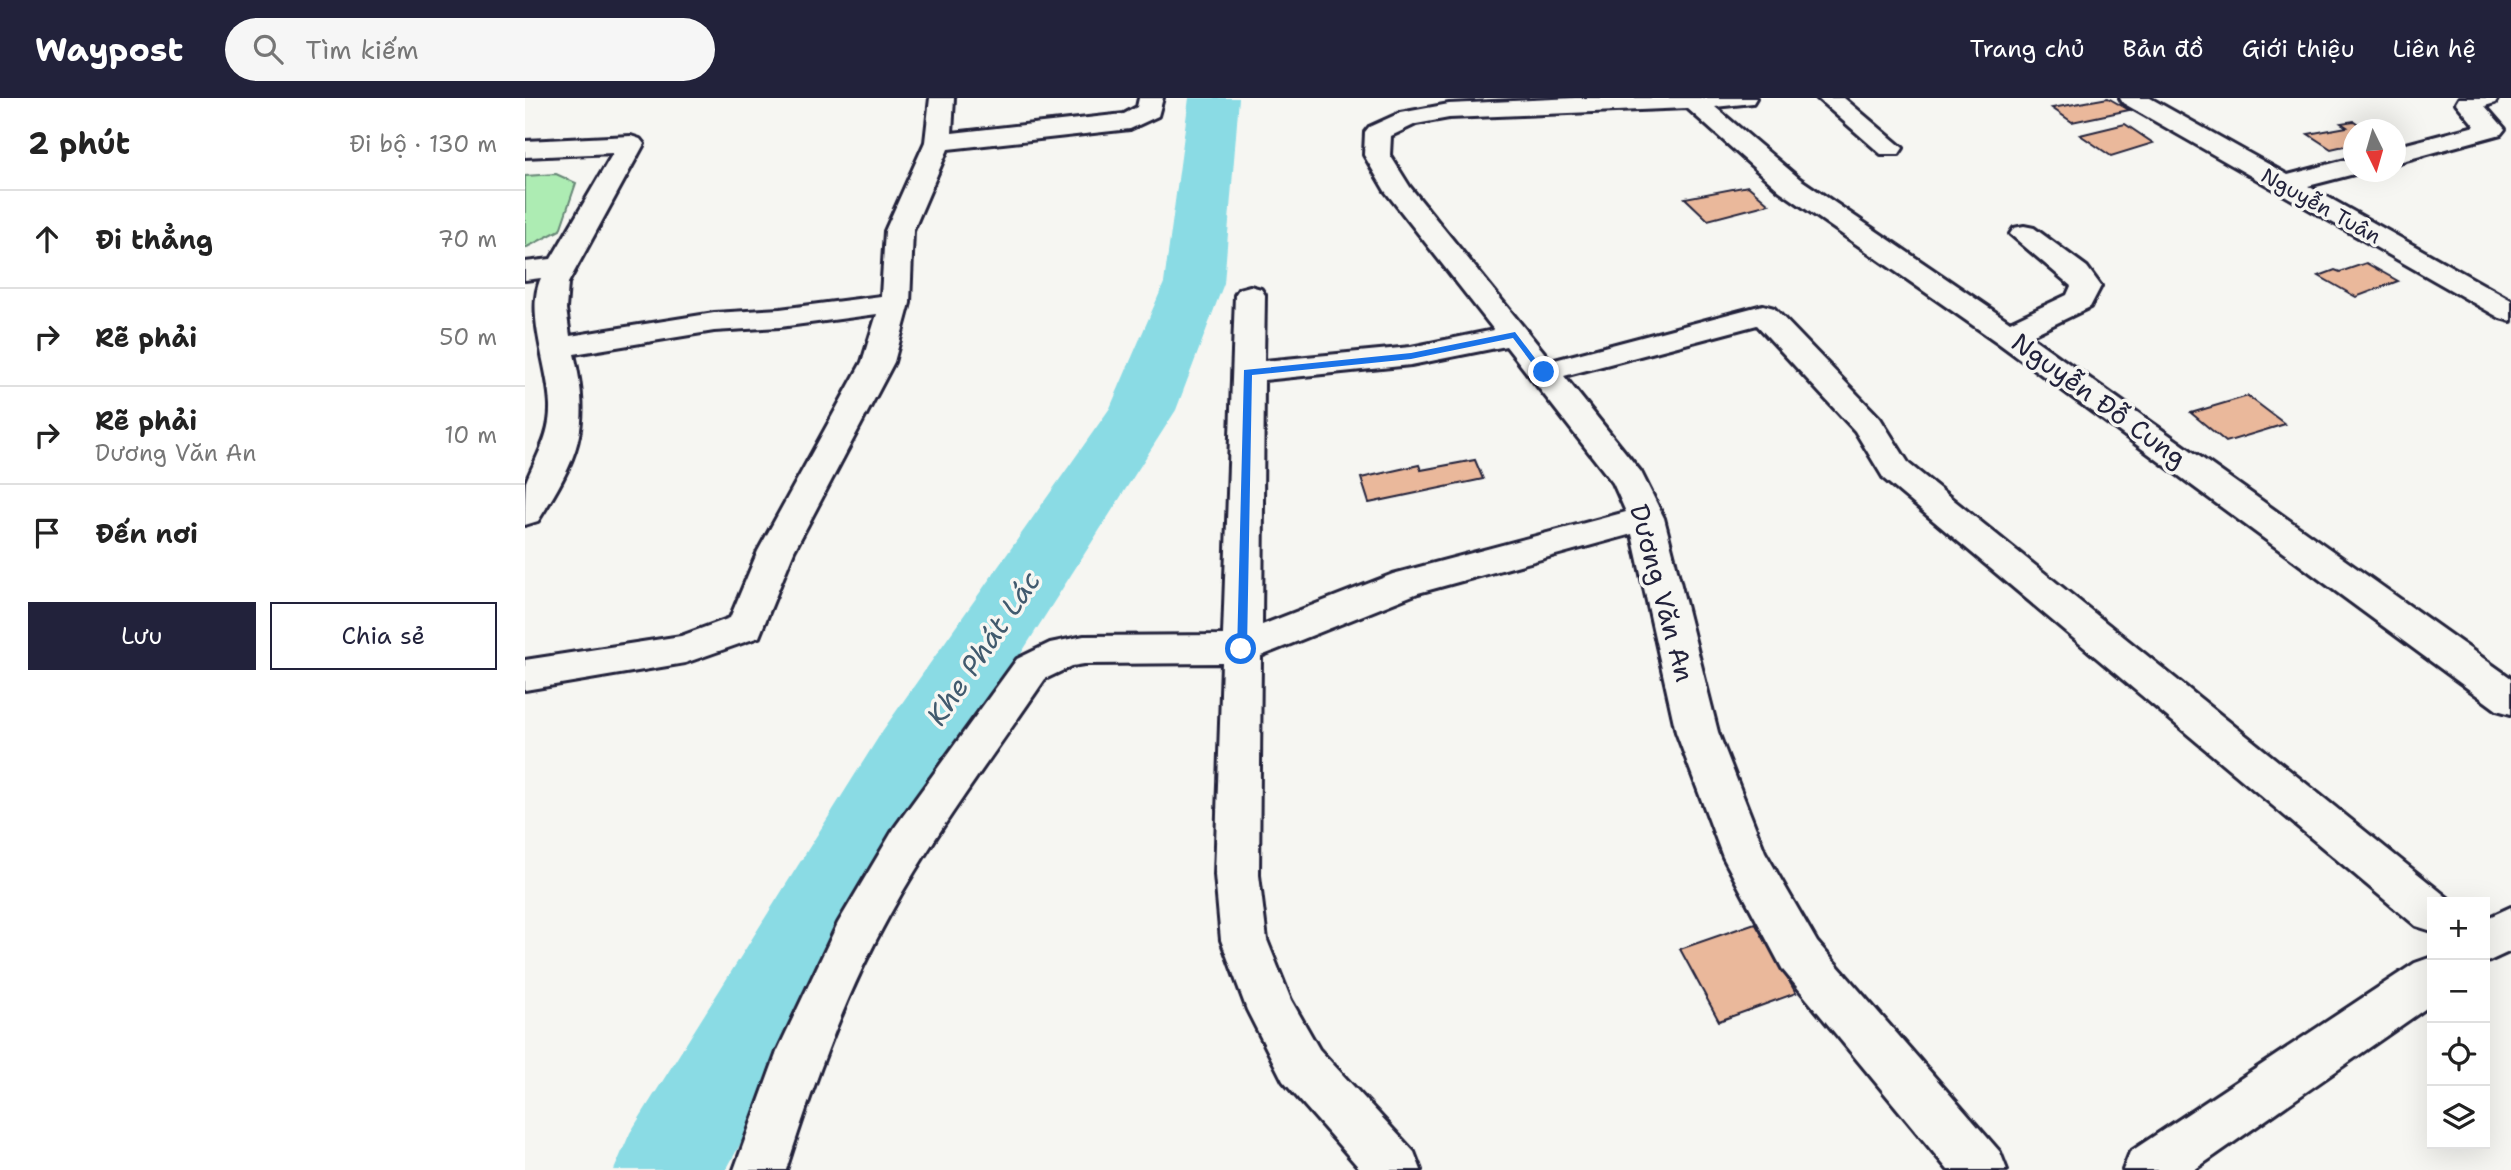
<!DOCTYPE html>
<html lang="vi">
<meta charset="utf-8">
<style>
body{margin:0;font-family:"Shantell Sans",sans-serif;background:#f6f6f6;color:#222}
.controls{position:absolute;right:21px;bottom:21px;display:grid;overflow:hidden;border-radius:0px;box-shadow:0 7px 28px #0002}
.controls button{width:63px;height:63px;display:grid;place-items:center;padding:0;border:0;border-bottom:2px solid #e0e0e0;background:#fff;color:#222;font:35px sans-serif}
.compass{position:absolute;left:1818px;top:21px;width:63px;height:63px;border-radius:50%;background:#fff;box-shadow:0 7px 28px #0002;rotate:175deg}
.stop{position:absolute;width:21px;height:21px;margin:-16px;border:5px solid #1a73e8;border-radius:50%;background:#fff}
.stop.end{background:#1a73e8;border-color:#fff;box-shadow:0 2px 7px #0008}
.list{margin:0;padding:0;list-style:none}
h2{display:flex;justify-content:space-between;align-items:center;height:91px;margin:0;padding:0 28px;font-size:30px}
h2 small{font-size:23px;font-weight:400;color:#767676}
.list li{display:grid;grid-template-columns:46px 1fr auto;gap:21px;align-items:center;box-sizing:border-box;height:98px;padding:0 28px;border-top:2px solid #e0e0e0}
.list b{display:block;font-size:26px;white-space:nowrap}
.list p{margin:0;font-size:23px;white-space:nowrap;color:#767676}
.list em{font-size:23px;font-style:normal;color:#767676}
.actions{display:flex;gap:14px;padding:21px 28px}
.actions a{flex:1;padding:16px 0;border:2px solid #22223b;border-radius:0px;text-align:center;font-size:24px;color:#22223b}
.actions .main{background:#22223b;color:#fff}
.icon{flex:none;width:38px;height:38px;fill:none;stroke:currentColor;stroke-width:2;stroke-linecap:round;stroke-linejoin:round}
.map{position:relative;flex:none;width:1986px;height:1072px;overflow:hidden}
header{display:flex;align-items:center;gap:42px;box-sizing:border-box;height:98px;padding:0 35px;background:#22223b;color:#fff}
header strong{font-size:33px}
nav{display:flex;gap:38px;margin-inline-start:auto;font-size:24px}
.search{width:490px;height:63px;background:#f6f6f6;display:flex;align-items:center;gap:18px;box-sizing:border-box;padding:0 24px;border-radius:38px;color:#767676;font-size:26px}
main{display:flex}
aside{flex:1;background:#fff}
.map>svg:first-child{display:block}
.green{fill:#adecb3;stroke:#688777;stroke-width:2}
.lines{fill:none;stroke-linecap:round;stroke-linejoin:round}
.river{fill:#8adbe4;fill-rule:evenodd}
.building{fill:#eab89b;stroke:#22223b;stroke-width:2}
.minor-casing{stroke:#22223b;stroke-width:6}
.minor{fill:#f6f6f2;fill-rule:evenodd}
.route{fill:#1a73e8}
.labels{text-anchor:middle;stroke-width:7;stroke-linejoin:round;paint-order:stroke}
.far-street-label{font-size:21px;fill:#22223b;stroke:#f6f6f2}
.street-label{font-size:26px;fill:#22223b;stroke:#f6f6f2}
.water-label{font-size:28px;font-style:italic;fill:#415a6e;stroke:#f6f6f2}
</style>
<header>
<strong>Waypost</strong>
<div class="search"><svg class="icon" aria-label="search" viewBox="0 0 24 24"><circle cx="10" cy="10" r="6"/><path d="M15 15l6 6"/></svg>Tìm kiếm</div>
<nav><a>Trang chủ</a><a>Bản đồ</a><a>Giới thiệu</a><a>Liên hệ</a></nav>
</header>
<main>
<aside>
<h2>2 phút<small>Đi bộ · 130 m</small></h2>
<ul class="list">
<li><svg class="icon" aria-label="ahead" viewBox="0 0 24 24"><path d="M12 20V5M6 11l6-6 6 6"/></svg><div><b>Đi thẳng</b></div><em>70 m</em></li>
<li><svg class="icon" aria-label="right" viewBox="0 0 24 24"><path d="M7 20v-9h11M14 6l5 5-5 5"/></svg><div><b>Rẽ phải</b></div><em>50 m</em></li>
<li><svg class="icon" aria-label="right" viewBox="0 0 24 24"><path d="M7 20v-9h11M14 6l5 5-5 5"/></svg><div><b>Rẽ phải</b><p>Dương Văn An</p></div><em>10 m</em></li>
<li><svg class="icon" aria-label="arrive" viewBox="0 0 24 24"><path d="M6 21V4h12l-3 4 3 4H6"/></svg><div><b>Đến nơi</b></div></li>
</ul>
<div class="actions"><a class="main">Lưu</a><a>Chia sẻ</a></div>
</aside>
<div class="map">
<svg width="1986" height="1072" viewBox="0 0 1986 1072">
<rect width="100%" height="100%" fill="#f6f6f2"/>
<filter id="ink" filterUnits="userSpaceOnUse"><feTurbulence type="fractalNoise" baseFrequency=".0143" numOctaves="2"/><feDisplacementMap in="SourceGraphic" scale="14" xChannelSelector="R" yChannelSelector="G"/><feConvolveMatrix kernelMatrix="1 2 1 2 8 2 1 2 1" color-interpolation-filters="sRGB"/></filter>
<g filter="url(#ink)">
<path class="green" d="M 31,76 L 51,85 L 35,132 L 0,150 L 0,78 Z"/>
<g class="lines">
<path class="river" d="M 664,0 L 714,0 L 699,185 L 651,312 L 418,678 L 201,1072 L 89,1072 L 105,1035 L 358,632 L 585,310 L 639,185 Z"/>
</g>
<g class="building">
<path d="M 1583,0 L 1604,12 L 1547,24 L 1527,10 Z"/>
<path d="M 1829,23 L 1842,32 L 1828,32 L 1828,46 L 1806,51 L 1783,36 L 1822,29 L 1816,25 Z"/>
<path d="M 1600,26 L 1628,45 L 1586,58 L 1555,37 Z"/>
<path d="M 1223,88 L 1244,106 L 1183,122 L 1160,100 Z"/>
<path d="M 1841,165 L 1873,183 L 1831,199 L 1794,178 L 1810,172 L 1815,174 Z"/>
<path d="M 1723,298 L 1760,326 L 1701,344 L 1666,315 Z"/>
<path d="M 950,362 L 958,381 L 844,405 L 836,380 L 894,367 L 896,372 Z"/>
<path d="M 1230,825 L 1271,895 L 1194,923 L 1155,851 Z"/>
</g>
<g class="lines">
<g class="minor-casing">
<g id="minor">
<path d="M 405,0 L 429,0 L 427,35 L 599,16 L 612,9 L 614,0 L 638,0 L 633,18 L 605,31 L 423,51 L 388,133 L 385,205 L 369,264 L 269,453 L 234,539 L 160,565 L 0,592 L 0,562 L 156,538 L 205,520 L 233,453 L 337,264 L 352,216 L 255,229 L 189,233 L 49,256 C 67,331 52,361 13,423 L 0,427 C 0,414 0,395 1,384 C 12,357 26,337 25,307 C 24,269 0,215 16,180 L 0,182 L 0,164 L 26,161 L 88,55 L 0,59 L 0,43 L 106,38 L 115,41 L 119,46 L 43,185 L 41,211 L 45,238 L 189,215 L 255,211 L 356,198 L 360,133 L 400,44 Z"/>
<path d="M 1050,0 L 1231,0 L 1228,5 L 1190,9 L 1275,81 L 1485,224 L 1542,197 L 1546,188 L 1485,136 L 1489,130 L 1499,128 L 1509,130 L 1562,169 L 1576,188 L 1565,209 L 1505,238 L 1986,580 L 1986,616 L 1972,612 L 1472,244 L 1255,93 L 1162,10 L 924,20 L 891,26 L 866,38 L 865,57 L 885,89 L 1026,263 L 1238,207 L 1249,210 L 1355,320 L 1384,366 L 1923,800 L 1925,804 L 1907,804 L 1907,833 L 1891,828 L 1359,381 L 1330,333 L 1232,227 L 1039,278 L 1116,374 L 1139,420 L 1193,634 L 1240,754 L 1292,844 L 1475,1054 L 1482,1072 L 1423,1072 L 1258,872 L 1198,759 L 1151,634 L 1107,436 L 893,495 L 736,558 L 734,777 L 742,842 L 766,902 L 794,951 L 889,1054 L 896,1072 L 836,1072 L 758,983 L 722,912 L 696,842 L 690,777 L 697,565 L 559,566 L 547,568 L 520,581 C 467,659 410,734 365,816 C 320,897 289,984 261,1072 L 209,1072 L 252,954 L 313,825 L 370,729 L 492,561 L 525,545 L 559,538 L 698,537 L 710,197 L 714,191 L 725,188 L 736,191 L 740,197 L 739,263 L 886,249 L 969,232 L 860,93 L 839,57 L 840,34 L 844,29 L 875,15 L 924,6 ZM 981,248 L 1088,385 L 1101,414 L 868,476 L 737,527 L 739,282 L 886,267 Z"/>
<path d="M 1292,0 L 1319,0 L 1378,50 L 1374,56 L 1356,56 Z"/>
<path d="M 1595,0 L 1625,0 L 1763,77 L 1828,60 L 1828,74 L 1837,74 L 1783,88 L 1986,202 L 1986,223 L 1975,220 L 1598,5 Z"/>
<path d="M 1934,0 L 1973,0 L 1970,5 L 1960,8 L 1980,31 L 1976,36 L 1870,65 L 1870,49 L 1950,28 L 1931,5 Z"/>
<path d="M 1986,809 L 1986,853 L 1960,865 L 1960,821 Z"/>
<path d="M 1907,859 L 1907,906 L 1669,1072 L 1598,1072 L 1605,1054 L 1890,865 Z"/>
</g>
</g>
<use href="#minor" class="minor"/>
</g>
</g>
<path class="route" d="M 990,234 L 1022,276 L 1015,276 L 988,240 L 886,261 L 727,277 L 722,551 L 712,554 L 719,272 L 886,255 Z"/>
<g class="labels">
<g class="far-street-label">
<text transform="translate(1796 108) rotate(29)" y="7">Nguyễn Tuân</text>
</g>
<g class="street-label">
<text transform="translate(1574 302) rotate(36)" y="9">Nguyễn Đỗ Cung</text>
<text transform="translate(1137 495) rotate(75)" y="9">Dương Văn An</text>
</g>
<g class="water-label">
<text transform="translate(458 550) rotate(-56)" y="10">Khe Phát Lác</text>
</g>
</g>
</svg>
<div class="controls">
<button>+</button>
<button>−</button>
<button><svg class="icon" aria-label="locate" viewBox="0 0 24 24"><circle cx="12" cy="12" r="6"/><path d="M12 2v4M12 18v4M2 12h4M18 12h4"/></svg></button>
<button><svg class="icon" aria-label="layers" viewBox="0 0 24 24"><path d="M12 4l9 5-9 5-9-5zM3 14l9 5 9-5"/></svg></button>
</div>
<svg class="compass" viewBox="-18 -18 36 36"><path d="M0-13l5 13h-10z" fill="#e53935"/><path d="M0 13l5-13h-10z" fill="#767676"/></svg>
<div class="stop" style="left:716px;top:551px"></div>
<div class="stop end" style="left:1019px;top:274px"></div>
</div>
</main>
